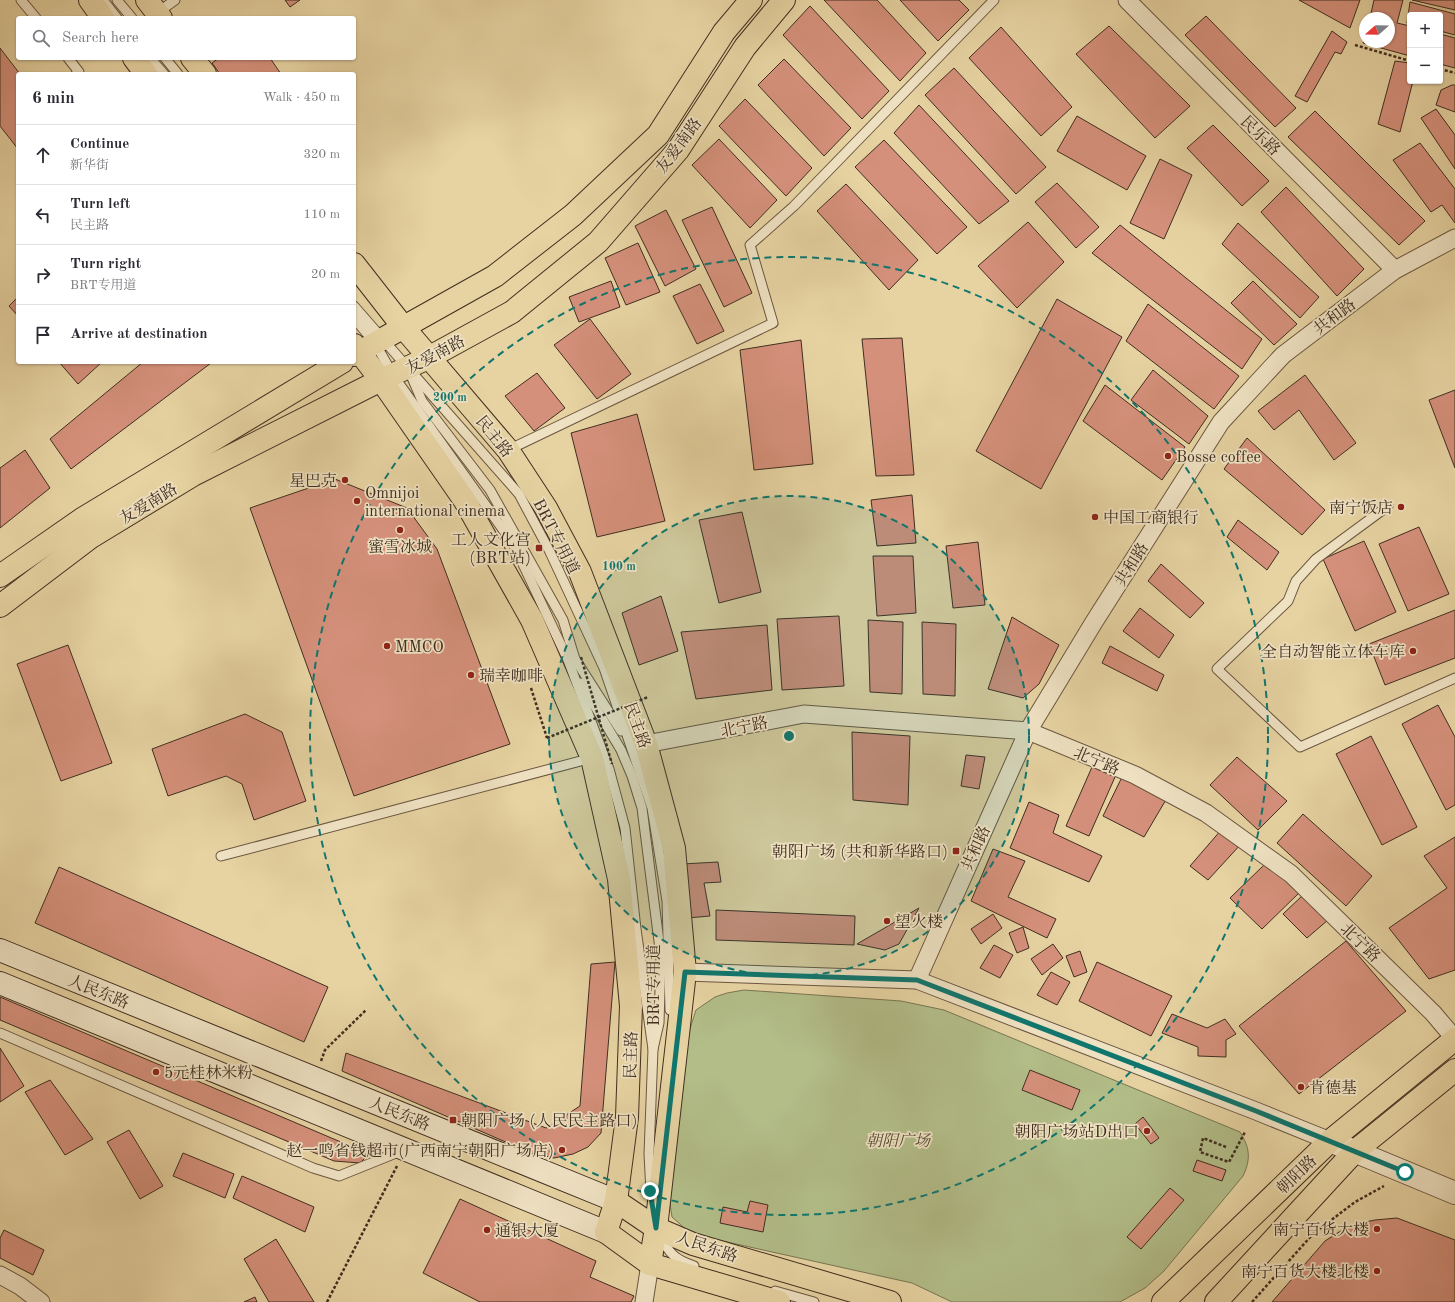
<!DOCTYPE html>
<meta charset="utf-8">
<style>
body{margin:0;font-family:"Old Standard TT","Noto Serif SC",serif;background:#f2f2f3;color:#2b2b33}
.controls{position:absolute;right:12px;top:12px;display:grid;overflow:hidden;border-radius:4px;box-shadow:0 1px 3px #0004}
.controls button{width:36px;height:36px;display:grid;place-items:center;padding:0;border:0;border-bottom:1px solid #e1e1e2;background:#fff;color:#2b2b33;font:20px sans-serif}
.compass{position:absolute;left:1359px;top:12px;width:36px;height:36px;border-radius:50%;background:#fff;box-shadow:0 1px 3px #0004;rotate:250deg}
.stop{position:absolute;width:12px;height:12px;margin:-9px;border:3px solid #0f766e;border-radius:50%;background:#fff}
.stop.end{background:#0f766e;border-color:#fff;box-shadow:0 1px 4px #0008}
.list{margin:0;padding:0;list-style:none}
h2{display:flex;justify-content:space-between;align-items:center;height:52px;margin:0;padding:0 16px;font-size:17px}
h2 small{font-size:13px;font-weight:400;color:#7c7c81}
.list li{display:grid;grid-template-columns:26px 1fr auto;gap:12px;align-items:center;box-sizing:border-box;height:60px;padding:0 16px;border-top:1px solid #e1e1e2}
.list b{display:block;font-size:15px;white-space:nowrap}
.list p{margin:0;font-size:13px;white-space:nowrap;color:#7c7c81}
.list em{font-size:13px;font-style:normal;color:#7c7c81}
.icon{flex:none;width:22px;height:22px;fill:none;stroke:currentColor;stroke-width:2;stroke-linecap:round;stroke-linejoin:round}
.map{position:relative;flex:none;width:1455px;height:1302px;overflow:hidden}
.search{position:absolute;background:#fff;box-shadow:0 1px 3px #0004;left:16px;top:16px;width:340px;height:44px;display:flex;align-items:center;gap:10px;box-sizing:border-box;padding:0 14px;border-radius:4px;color:#7c7c81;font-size:15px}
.panel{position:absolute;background:#fff;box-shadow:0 1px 3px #0004;left:16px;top:72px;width:340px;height:292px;border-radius:4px}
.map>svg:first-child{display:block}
.green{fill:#b2bd88;stroke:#797654}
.building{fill:#d5907b;stroke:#402e20}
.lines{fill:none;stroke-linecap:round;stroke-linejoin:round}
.service-casing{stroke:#6a5740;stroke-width:11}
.minor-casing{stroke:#6a5740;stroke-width:19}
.tertiary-casing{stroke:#6a5740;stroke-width:24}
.secondary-casing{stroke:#402e20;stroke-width:24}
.primary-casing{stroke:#402e20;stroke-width:24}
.path{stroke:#402e20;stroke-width:2.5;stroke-dasharray:3 2;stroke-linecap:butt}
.service{stroke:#efe2c3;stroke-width:9}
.minor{stroke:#efe2c3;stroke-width:17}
.tertiary{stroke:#efe2c3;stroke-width:22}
.secondary{stroke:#efe2c3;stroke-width:22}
.primary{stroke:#e7d3a2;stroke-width:22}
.path-bridge{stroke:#402e20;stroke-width:2.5;stroke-dasharray:3 2;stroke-linecap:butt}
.route{stroke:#0f766e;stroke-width:5}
.ring{fill:none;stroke:#0f766e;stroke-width:2;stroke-dasharray:7 5}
.poi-dot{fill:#8f2418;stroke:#efe2c3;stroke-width:1.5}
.labels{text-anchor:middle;stroke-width:3.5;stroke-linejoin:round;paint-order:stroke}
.street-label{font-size:16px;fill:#402e20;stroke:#efe2c3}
.poi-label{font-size:16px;fill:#402e20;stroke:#efe2c3;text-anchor:start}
.park-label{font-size:16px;font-style:italic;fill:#574b35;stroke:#efe2c3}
.centre{fill:#0f766e;stroke:#efe2c3;stroke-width:2}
.ring-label{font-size:12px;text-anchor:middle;font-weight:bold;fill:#0f766e;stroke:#efe2c3;stroke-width:3.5;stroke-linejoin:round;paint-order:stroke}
</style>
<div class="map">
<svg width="1455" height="1302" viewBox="0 0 1455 1302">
<rect width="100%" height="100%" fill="#e7d3a2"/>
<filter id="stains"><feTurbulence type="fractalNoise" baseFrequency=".005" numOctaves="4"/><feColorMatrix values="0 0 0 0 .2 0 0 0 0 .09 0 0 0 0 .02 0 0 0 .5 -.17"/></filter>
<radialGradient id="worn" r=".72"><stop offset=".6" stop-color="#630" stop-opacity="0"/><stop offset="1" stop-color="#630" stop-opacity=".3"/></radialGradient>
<path class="green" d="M 744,990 L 901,1001 L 944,1010 L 1240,1132 C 1250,1148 1251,1159 1243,1176 L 1164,1271 L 1145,1288 L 1120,1302 L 952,1302 L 912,1283 L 691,1234 L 672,1217 L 668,1192 L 681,1057 L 696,1010 L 715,997 L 727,993 Z"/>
<g class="building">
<path d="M 285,0 L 300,0 L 290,7 Z"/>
<path d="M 824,0 L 877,0 L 926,53 L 900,81 Z"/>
<path d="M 900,0 L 959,0 L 969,10 L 938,41 Z"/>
<path d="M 1299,0 L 1360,0 L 1350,28 Z"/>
<path d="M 1374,0 L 1403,0 L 1397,23 L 1410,26 L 1410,56 L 1363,43 L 1365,37 L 1365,42 L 1389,42 L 1389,18 L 1370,18 Z"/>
<path d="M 1412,0 L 1455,0 L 1455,10 Z"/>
<path d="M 1410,2 L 1455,14 L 1455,35 L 1440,31 L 1440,15 L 1410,15 L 1410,24 L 1407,23 Z"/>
<path d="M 810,6 L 889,91 L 862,119 L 783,35 Z"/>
<path d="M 1206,16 L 1296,108 L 1275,127 L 1185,35 Z"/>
<path d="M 1109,26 L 1190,106 L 1155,138 L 1076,54 Z"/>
<path d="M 1001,27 L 1072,107 L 1041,136 L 969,58 Z"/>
<path d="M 1332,31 L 1347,42 L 1341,54 L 1335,52 L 1307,102 L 1295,96 Z"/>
<path d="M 1440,34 L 1455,38 L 1455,68 L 1440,64 Z"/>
<path d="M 0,48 L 20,74 L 18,74 L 18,149 L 0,126 Z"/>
<path d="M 219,58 L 270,58 L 281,74 L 220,74 L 212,63 Z"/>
<path d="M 784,59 L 851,128 L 824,156 L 758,85 Z"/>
<path d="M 1395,61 L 1410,63 L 1410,81 L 1413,81 L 1400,132 L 1378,124 Z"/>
<path d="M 954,68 L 1046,167 L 1016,194 L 925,95 Z"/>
<path d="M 1452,85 L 1455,85 L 1455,112 L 1436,105 L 1441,90 Z"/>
<path d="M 745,99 L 812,168 L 786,196 L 719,126 Z"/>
<path d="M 919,105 L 1009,201 L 979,224 L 894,133 Z"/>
<path d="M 1436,109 L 1455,135 L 1455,169 L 1421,118 Z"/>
<path d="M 1315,111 L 1425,221 L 1399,245 L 1288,137 Z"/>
<path d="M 1077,116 L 1146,156 L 1127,190 L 1057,151 Z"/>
<path d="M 1213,125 L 1269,181 L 1242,206 L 1187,148 Z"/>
<path d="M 719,139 L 777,200 L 750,228 L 692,165 Z"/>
<path d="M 884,140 L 967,227 L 937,254 L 855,167 Z"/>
<path d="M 1420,143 L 1455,189 L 1455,223 L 1442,205 L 1431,212 L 1393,160 Z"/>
<path d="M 1160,159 L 1192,175 L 1164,239 L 1130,223 Z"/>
<path d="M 1057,183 L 1099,227 L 1076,248 L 1035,202 Z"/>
<path d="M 846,184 L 918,260 L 889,290 L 817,211 Z"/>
<path d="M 1286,187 L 1364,269 L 1337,296 L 1261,212 Z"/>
<path d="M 712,207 L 752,293 L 724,307 L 682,220 Z"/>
<path d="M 666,210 L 696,269 L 665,286 L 635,226 Z"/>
<path d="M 1028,222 L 1064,262 L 1017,308 L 978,266 Z"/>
<path d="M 1238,223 L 1319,297 L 1300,318 L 1222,244 Z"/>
<path d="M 1120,225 L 1262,339 L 1242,369 L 1092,253 Z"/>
<path d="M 638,243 L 660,292 L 626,305 L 605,258 Z"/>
<path d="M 611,281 L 620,307 L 579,322 L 569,297 Z"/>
<path d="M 1253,281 L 1297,324 L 1274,345 L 1231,303 Z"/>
<path d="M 700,284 L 724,331 L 697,344 L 673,296 Z"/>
<path d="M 18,297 L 18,316 L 9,306 Z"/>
<path d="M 1057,299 L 1122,337 L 1041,489 L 976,451 Z"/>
<path d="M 1148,304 L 1239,376 L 1214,409 L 1126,341 Z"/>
<path d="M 590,319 L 631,374 L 597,399 L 554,345 Z"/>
<path d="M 902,338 L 914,475 L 876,476 L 862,339 Z"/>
<path d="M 801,340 L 813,464 L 754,470 L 740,350 Z"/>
<path d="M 59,362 L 102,362 L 78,384 Z"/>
<path d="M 143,362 L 211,363 L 71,469 L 50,439 Z"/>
<path d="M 1153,370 L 1208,416 L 1189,444 L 1131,400 Z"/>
<path d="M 537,373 L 565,408 L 534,431 L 505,396 Z"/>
<path d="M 1305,375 L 1356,443 L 1334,460 L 1299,410 L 1274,430 L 1258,411 Z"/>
<path d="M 1105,385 L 1185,447 L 1162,480 L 1083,421 Z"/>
<path d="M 1455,390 L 1455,468 L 1429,400 Z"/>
<path d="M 637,414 L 665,521 L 597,537 L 571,433 Z"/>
<path d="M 1247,438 L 1325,510 L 1302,535 L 1224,469 Z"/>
<path d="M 25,450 L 50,488 L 0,528 L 0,468 Z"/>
<path d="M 335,479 L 407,508 L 437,549 L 510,744 L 354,796 L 250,508 Z"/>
<path d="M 912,495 L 916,543 L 877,546 L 871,500 Z"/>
<path d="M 742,512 L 761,592 L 719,603 L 699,520 Z"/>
<path d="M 1238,520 L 1279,552 L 1267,570 L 1227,537 Z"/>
<path d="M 1419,527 L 1449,594 L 1408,611 L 1379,544 Z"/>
<path d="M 1364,541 L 1396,612 L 1355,631 L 1323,559 Z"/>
<path d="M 978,542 L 985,605 L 953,608 L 946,546 Z"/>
<path d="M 873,556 L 913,556 L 916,613 L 877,616 Z"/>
<path d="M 1161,564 L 1204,603 L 1190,618 L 1148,581 Z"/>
<path d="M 661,596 L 678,651 L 639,665 L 622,613 Z"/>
<path d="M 1140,608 L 1174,635 L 1159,658 L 1123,631 Z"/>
<path d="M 1455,610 L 1455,658 L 1385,685 L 1369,644 Z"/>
<path d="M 839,616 L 844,686 L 782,690 L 777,619 Z"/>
<path d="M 1012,617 L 1059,645 L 1039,684 L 1023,698 L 988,689 Z"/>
<path d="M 868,620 L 903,622 L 902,694 L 870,692 Z"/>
<path d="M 922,622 L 956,624 L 955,696 L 923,694 Z"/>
<path d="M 767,625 L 772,690 L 696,699 L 681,632 Z"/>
<path d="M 68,645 L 112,763 L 61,781 L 17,664 Z"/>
<path d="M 1110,646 L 1164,675 L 1157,691 L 1102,663 Z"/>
<path d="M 1438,705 L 1455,737 L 1455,805 L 1446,810 L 1402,724 Z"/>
<path d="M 245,714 L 282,732 L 306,801 L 254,820 L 242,784 L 226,776 L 168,796 L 152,749 Z"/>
<path d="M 852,732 L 910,736 L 908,805 L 853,800 Z"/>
<path d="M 1371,736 L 1417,827 L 1382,845 L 1336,754 Z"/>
<path d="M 966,755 L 985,757 L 979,789 L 961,786 Z"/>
<path d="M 1237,757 L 1287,801 L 1258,830 L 1210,785 Z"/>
<path d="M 1092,767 L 1115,777 L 1089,836 L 1066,826 Z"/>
<path d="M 1122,777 L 1167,798 L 1144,837 L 1103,816 Z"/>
<path d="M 1029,802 L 1059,815 L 1053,833 L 1102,856 L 1089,882 L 1010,848 Z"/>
<path d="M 1303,814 L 1372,876 L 1346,906 L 1277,843 Z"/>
<path d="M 1222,829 L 1241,844 L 1208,880 L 1190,866 Z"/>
<path d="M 1455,837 L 1455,970 L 1429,979 L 1389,928 L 1447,888 L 1424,856 Z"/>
<path d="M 993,849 L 1025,861 L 1008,897 L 1056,919 L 1047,938 L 971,901 Z"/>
<path d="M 718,862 L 721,882 L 704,883 L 710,916 L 687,918 L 682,864 Z"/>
<path d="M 1265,864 L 1300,892 L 1262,929 L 1230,898 Z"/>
<path d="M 59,867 L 328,987 L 304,1042 L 35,923 Z"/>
<path d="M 1303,895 L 1328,920 L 1307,938 L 1283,914 Z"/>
<path d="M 919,908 L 899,944 L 885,950 L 857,944 Z"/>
<path d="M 716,910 L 855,916 L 854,945 L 716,940 Z"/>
<path d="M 993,914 L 1002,928 L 981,944 L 971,929 Z"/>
<path d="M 1023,927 L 1029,948 L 1017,953 L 1009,933 Z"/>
<path d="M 1346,941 L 1406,1011 L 1299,1094 L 1239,1026 Z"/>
<path d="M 1053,944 L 1063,958 L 1042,975 L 1031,959 Z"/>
<path d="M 994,945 L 1013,955 L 1000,978 L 980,968 Z"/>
<path d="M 1080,951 L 1087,972 L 1074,977 L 1066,956 Z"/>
<path d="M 615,962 L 601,1133 L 588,1147 L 573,1154 L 554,1158 L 531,1153 L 342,1071 L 346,1053 L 546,1128 L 580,1106 L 591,964 Z"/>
<path d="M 1097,962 L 1172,996 L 1151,1036 L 1079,1001 Z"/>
<path d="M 1051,972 L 1070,982 L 1057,1005 L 1037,995 Z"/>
<path d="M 0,997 L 369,1154 L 360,1163 L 334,1161 L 0,1020 Z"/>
<path d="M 1172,1014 L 1207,1028 L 1225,1019 L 1236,1034 L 1226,1040 L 1226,1057 L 1198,1056 L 1198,1047 L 1162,1033 Z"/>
<path d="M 0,1048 L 24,1086 L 0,1102 Z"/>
<path d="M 1030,1070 L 1080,1090 L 1072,1110 L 1022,1090 Z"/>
<path d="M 50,1080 L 93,1139 L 65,1155 L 25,1092 Z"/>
<path d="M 1143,1117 L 1159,1138 L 1151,1144 L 1135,1124 Z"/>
<path d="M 129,1130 L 163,1186 L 140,1199 L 107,1142 Z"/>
<path d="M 183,1153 L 234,1174 L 225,1198 L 173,1176 Z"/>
<path d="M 1197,1160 L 1226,1170 L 1222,1181 L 1193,1171 Z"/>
<path d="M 242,1176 L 314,1207 L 305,1232 L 233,1198 Z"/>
<path d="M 1170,1188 L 1184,1200 L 1141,1249 L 1127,1237 Z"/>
<path d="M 460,1199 L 596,1261 L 590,1277 L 634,1296 L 631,1302 L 480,1302 L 423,1273 Z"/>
<path d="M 750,1201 L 768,1205 L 763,1232 L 720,1223 L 723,1207 L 747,1212 Z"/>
<path d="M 1397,1218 L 1455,1240 L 1455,1302 L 1272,1302 L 1325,1241 L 1339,1232 L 1356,1224 L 1375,1220 Z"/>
<path d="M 4,1230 L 44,1250 L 33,1275 L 0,1258 L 0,1238 Z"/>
<path d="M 276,1239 L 314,1302 L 269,1302 L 244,1259 Z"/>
<path d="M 255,1297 L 257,1302 L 244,1302 Z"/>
</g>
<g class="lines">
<g class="service-casing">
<g id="service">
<path d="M 21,0 L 36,18"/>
<path d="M 103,0 L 117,18"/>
<path d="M 117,0 L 132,18"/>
<path d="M 157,13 L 175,0"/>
<path d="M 68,58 L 79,72 L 76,74"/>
<path d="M 150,58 L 164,74"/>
<path d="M 165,58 L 178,74"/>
<path d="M 354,306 L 408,368 L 422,401 L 490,490 L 563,620 L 575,659 L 621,731"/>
<path d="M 354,318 L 375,343 L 393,375 L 514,545 L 568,660 L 609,769 L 625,828 L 636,929 L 653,1049"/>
<path d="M 408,368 L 519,494 L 550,552 L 604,668 L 652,808 L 667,901 L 670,1010"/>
<path d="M 508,450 L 773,323 L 750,245 L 794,206 L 994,0"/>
<path d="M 1388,506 L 1316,559 L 1296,581 L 1288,601 L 1217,669 L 1300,747 L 1455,678"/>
<path d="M 581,683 L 621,750 L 632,776 L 642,808 L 661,957 L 659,1023 L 653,1049 L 649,1154 L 651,1193"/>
<path d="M 221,856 L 592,758"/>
<path d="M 0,1033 L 313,1168 L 339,1176 L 401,1151"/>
<path d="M 659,1235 C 670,1254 674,1259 694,1266"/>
<path d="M 775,1291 L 814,1302"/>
</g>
</g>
<g class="minor-casing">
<g id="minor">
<path d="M 1127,0 L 1395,270"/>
<path d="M 646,744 L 804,714 L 1028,731 L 1135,775 L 1206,813 L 1291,874 L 1433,1013 L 1455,1039"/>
<path d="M 685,972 L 917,980 L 1256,1111 L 1330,1141"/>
<path d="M 917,980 L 1028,731 L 1094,622 L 1221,422 L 1283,355 L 1395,270 L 1455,238"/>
<path d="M 0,1275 L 20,1286 L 41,1302"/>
<path d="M 644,1302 L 650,1264"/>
</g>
</g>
<g class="tertiary-casing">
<path id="tertiary" d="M 1330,1141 L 1455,1193"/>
</g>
<g class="secondary-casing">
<g id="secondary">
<path d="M 0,950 L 616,1201"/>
<path d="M 0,983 L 606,1232"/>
</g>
</g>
<g class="primary-casing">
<g id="primary">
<path d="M 90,0 L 103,18"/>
<path d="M 147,0 L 161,18"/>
<path d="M 134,58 L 146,74"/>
<path d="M 192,58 L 205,74"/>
<path d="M 354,264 L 404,328 L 508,450 L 546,508 L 580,572 L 646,744 L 674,848 L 685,972 L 656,1228 L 650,1264"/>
<path d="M 354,345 L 381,380 L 465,501 L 532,620 L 592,758 L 619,879 L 631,1006 L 627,1117 L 616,1201 L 606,1232 L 650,1264 L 779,1302"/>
<path d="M 354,355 L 495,276 L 573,215 L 658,135 L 724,32 L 751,0"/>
<path d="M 0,576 L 82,519 L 342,362"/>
<path d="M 0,606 L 91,537 L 193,475 L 381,380 L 430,357 L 512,312 L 598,242 L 678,150 L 745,47 L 784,0"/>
<path d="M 616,1201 L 656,1228 L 693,1244 L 890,1302"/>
<path d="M 1163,1302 L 1330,1141 L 1455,1039"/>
<path d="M 1216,1302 L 1355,1151 L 1455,1070"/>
</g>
</g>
<g class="path">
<path d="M 1355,45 L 1410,61"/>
<path d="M 1440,69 L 1455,73"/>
<path d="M 531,688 L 547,738"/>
<path d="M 321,1061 L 325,1050 L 366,1010"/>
<path d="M 1226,1147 L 1203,1138 L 1200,1152 L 1229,1162 L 1245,1132"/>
<path d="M 327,1302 L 397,1166"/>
<path d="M 1252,1302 L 1313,1234 L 1355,1202 L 1384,1186"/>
</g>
<use href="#service" class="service"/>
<use href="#minor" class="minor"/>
<use href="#tertiary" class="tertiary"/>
<use href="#secondary" class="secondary"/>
<use href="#primary" class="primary"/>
<g class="path-bridge">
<path d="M 581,657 L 612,764"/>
<path d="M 547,738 L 648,697"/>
</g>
</g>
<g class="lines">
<path class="route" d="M 650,1191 L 656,1228 L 685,972 L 917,980 L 1256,1111 L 1405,1172"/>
</g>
<circle cx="789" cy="736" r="240" fill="#0f766e" fill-opacity=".12"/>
<g class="ring">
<circle cx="789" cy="736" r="240"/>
<circle cx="789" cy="736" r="479"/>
</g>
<g class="poi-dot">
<circle cx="1168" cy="456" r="4"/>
<circle cx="345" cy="480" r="4"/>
<circle cx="357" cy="501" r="4"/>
<circle cx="1401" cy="507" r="4"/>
<circle cx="1095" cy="517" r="4"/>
<circle cx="400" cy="530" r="4"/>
<rect x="535" y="544" width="8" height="8" rx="2"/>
<circle cx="387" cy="646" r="4"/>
<circle cx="1413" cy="651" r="4"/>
<circle cx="471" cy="675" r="4"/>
<rect x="952" y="847" width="8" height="8" rx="2"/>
<circle cx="887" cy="921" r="4"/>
<circle cx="156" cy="1072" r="4"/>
<circle cx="1301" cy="1087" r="4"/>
<rect x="449" y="1116" width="8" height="8" rx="2"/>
<circle cx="1147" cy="1131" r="4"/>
<circle cx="562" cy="1150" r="4"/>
<circle cx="1377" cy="1229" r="4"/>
<circle cx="487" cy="1230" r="4"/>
<circle cx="1377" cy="1271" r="4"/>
</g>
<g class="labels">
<g class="street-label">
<text transform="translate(1261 135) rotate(45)" y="6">民乐路</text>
<text transform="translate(678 145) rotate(-53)" y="6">友爱南路</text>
<text transform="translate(1334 316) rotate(-37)" y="6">共和路</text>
<text transform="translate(435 354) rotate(-28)" y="6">友爱南路</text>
<text transform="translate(495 436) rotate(51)" y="6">民主路</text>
<text transform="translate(148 503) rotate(-31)" y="6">友爱南路</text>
<text transform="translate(557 536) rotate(63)" y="6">BRT专用道</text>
<text transform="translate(1131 564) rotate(-58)" y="6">共和路</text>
<text transform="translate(638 725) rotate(70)" y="6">民主路</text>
<text transform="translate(744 726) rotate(-11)" y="6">北宁路</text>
<text transform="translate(1097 760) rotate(23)" y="6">北宁路</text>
<text transform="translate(975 848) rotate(-66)" y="6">共和路</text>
<text transform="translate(1361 942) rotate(44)" y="6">北宁路</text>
<text transform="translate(653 985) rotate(-90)" y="6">BRT专用道</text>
<text transform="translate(99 991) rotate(22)" y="6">人民东路</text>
<text transform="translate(630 1055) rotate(-88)" y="6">民主路</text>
<text transform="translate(400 1113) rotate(22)" y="6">人民东路</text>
<text transform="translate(1296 1174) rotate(-44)" y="6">朝阳路</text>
<text transform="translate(707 1246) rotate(19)" y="6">人民东路</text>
</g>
<g class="poi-label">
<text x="1176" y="462">Bosse coffee</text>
<text x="337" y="486" text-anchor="end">星巴克</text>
<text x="365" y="498">Omnijoi<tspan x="365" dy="18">international cinema</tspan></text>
<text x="1393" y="513" text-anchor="end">南宁饭店</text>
<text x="1103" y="523">中国工商银行</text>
<text x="531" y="545" text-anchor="end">工人文化宫<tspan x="531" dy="18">(BRT站)</tspan></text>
<text x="400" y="552" text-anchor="middle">蜜雪冰城</text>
<text x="395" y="652">MMCO</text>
<text x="1405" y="657" text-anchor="end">全自动智能立体车库</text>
<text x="479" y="681">瑞幸咖啡</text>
<text x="948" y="857" text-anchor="end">朝阳广场 (共和新华路口)</text>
<text x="895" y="927">望火楼</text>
<text x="164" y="1078">5元桂林米粉</text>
<text x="1309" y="1093">肯德基</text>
<text x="461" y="1126">朝阳广场 (人民民主路口)</text>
<text x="1139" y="1137" text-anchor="end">朝阳广场站D出口</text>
<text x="554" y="1156" text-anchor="end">赵一鸣省钱超市(广西南宁朝阳广场店)</text>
<text x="1369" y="1235" text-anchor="end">南宁百货大楼</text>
<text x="495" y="1236">通银大厦</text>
<text x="1369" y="1277" text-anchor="end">南宁百货大楼北楼</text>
</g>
<g class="park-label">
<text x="898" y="1146">朝阳广场</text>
</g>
</g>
<circle cx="789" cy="736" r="6" class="centre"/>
<g class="ring-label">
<text x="450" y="401">200 m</text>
<text x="619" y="570">100 m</text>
</g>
<rect width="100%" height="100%" filter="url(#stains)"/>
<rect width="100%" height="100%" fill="url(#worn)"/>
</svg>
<div class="controls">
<button>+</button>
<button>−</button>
</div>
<svg class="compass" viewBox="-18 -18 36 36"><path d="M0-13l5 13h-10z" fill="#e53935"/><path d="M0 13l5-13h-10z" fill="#7c7c81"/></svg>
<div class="stop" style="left:1405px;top:1172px"></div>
<div class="stop end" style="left:650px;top:1191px"></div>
<div class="search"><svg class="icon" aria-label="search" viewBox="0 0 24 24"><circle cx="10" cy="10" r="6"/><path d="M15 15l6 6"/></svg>Search here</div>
<section class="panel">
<h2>6 min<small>Walk · 450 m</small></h2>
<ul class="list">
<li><svg class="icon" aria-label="ahead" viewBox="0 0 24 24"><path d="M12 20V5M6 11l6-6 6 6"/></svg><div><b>Continue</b><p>新华街</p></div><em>320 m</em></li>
<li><svg class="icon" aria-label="left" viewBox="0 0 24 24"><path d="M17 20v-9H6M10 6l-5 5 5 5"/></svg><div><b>Turn left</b><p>民主路</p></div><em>110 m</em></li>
<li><svg class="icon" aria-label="right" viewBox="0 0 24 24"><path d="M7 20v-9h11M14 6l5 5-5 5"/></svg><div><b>Turn right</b><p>BRT专用道</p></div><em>20 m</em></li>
<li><svg class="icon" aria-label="arrive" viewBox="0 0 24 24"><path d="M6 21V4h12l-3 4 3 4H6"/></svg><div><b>Arrive at destination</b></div></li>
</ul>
</section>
</div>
